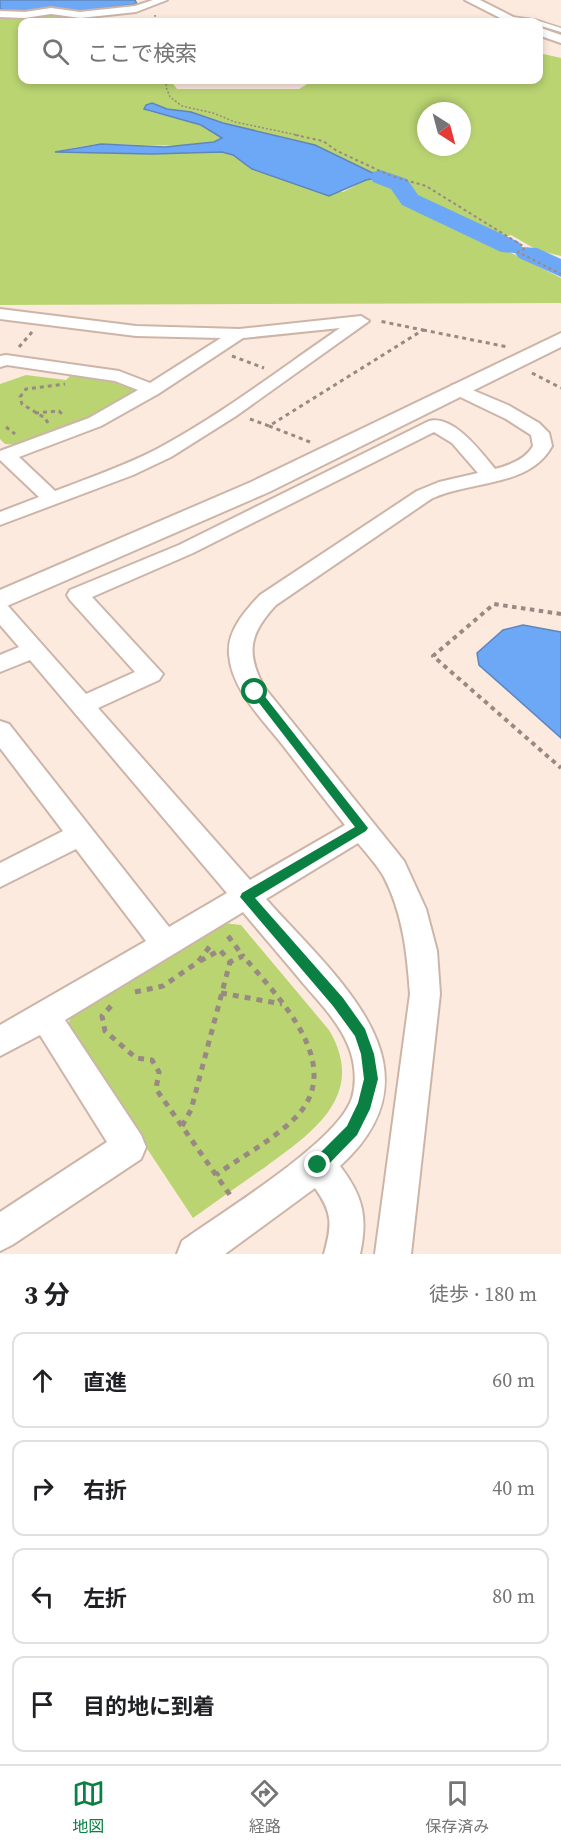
<!DOCTYPE html>
<html lang="ja">
<meta charset="utf-8">
<style>
body{margin:0;font-family:"Source Serif 4","Noto Sans JP",serif;background:#f6f6f6;color:#202124}
.compass{position:absolute;left:417px;top:102px;width:54px;height:54px;border-radius:50%;background:#fff;box-shadow:0 3px 9px #0003;rotate:144deg}
.stop{position:absolute;width:18px;height:18px;margin:-14px;border:4px solid #0b8043;border-radius:50%;background:#fff}
.stop.end{background:#0b8043;border-color:#fff;box-shadow:0 2px 6px #0008}
.list{margin:0;padding:0;list-style:none}
h2{display:flex;justify-content:space-between;align-items:center;height:78px;margin:0;padding:0 24px;font-size:26px}
h2 small{font-size:20px;font-weight:400;color:#757577}
.list li{display:grid;grid-template-columns:39px 1fr auto;gap:18px;align-items:center;box-sizing:border-box;height:96px;margin:0 12px 12px;padding:0 12px;border:2px solid #e0e0e0;border-radius:12px}
.list b{display:block;font-size:22px;white-space:nowrap}
.list em{font-size:20px;font-style:normal;color:#757577}
.icon{flex:none;width:33px;height:33px;fill:none;stroke:currentColor;stroke-width:2;stroke-linecap:round;stroke-linejoin:round}
.map{position:relative;flex:none;width:561px;height:1254px;overflow:hidden}
.search{position:absolute;background:#fff;box-shadow:0 3px 9px #0003;left:18px;right:18px;top:18px;height:66px;display:flex;align-items:center;gap:15px;box-sizing:border-box;padding:0 21px;border-radius:12px;color:#757577;font-size:22px}
.sheet{height:510px;background:#fff}
nav{display:flex;justify-content:space-around;align-items:center;box-sizing:border-box;height:84px;border-top:2px solid #e0e0e0;background:#fff;font-size:16px;color:#757577}
nav a{display:grid;justify-items:center;gap:3px}
nav .on{color:#0b8043}
.map>svg:first-child{display:block}
.green{fill:#bad472;fill-rule:evenodd}
.water{fill:#6ca8f5;stroke:#5f86ba;stroke-width:1.5}
.lines{fill:none;stroke-linecap:round;stroke-linejoin:round}
.river{fill:#6ca8f5;fill-rule:evenodd}
.service-casing{stroke:#ccb5a8;stroke-width:3}
.minor-casing{stroke:#ccb5a8;stroke-width:4}
.tertiary-casing{stroke:#ccb5a8;stroke-width:4}
.path-far4{stroke:#988a82;stroke-width:1.5;stroke-dasharray:2 2;stroke-linecap:butt}
.path-far3{stroke:#988a82;stroke-width:2;stroke-dasharray:3 3;stroke-linecap:butt}
.path-far2{stroke:#988a82;stroke-width:3;stroke-dasharray:4 4;stroke-linecap:butt}
.path-far1{stroke:#988a82;stroke-width:4;stroke-dasharray:4.5 4.5;stroke-linecap:butt}
.path{stroke:#988a82;stroke-width:5;stroke-dasharray:6 6;stroke-linecap:butt}
.service{fill:#fff;fill-rule:evenodd}
.minor{fill:#fff;fill-rule:evenodd}
.tertiary{fill:#fff;fill-rule:evenodd}
.route{fill:#0b8043}
</style>
<div class="map">
<svg width="561" height="1254" viewBox="0 0 561 1254">
<rect width="100%" height="100%" fill="#fdeadf"/>
<g class="green">
<path d="M 54,13 L 75,19 L 124,22 L 22,22 L 22,80 L 170,80 L 177,89 L 299,89 L 314,80 L 538,80 L 539,53 L 561,58 L 561,256 L 537,250 L 511,235 L 490,242 L 561,278 L 561,303 L 0,305 L 0,14 ZM 151,103 L 167,109 L 191,112 L 223,123 L 308,143 L 367,170 L 366,180 L 343,192 L 252,170 L 233,154 L 222,152 L 152,154 L 59,151 C 72,148 87,145 101,144 C 124,143 206,151 222,138 L 201,125 L 148,111 ZM 426,111 L 462,111 L 462,147 L 426,147 Z"/>
<path d="M 72,374 L 111,379 L 136,388 L 135,394 L 107,411 L 18,445 L 5,444 L 0,439 L 0,384 L 26,375 L 66,380 Z"/>
<path d="M 224,923 L 241,925 L 329,1030 C 368,1096 312,1133 264,1168 C 240,1184 217,1201 193,1218 L 67,1028 L 71,1016 Z"/>
</g>
<g class="water">
<path d="M 0,0 L 135,0 L 137,4 L 74,12 L 54,8 L 24,13 L 0,9 Z"/>
<path d="M 152,103 L 167,109 L 191,112 L 223,123 L 315,145 L 381,177 L 366,180 L 329,196 L 252,169 L 233,155 L 222,152 L 152,154 L 55,152 L 101,144 L 165,147 L 214,142 L 222,138 L 201,125 L 144,109 L 146,105 Z"/>
<path d="M 523,625 L 561,632 L 561,738 L 479,665 L 477,653 L 503,630 Z"/>
</g>
<g class="lines">
<path class="river" d="M 381,170 L 407,179 L 418,195 L 519,242 L 522,247 L 537,248 L 561,259 L 561,277 L 519,258 L 515,253 L 501,252 L 402,205 L 391,189 L 373,182 L 370,177 L 373,172 Z"/>
<g class="service-casing">
<path id="service" d="M 507,16 L 536,20 L 561,28 L 561,32 L 538,25 L 538,22 L 505,19 Z"/>
</g>
<g class="minor-casing">
<g id="minor">
<path d="M 153,0 L 167,0 L 136,12 L 80,18 L 51,14 L 25,18 L 0,17 L 0,11 L 25,12 L 51,8 L 80,12 L 135,6 Z"/>
<path d="M 0,309 L 136,326 L 239,329 L 361,316 L 369,321 L 236,416 L 171,457 L 133,475 L 0,525 L 0,512 L 39,497 L 0,460 L 0,451 L 89,418 L 138,390 L 115,381 L 7,365 L 0,367 L 0,356 L 6,355 L 119,371 L 150,383 L 221,338 L 136,336 L 0,319 ZM 340,328 C 280,369 221,415 157,449 C 124,466 89,478 55,491 L 19,457 L 101,426 L 158,394 L 243,338 Z"/>
<path d="M 458,384 L 508,405 L 539,423 L 549,433 L 552,446 C 529,488 470,480 431,499 L 276,605 C 250,633 245,652 264,687 L 404,861 L 426,909 L 437,951 L 440,994 L 411,1254 L 375,1254 L 410,994 C 407,953 403,914 384,877 C 377,865 367,854 358,843 L 266,899 C 334,976 449,1067 340,1166 C 363,1196 368,1217 360,1254 L 324,1254 C 332,1225 333,1213 315,1188 L 225,1254 L 177,1254 L 182,1241 C 222,1212 338,1142 352,1098 C 357,1082 355,1061 348,1045 C 338,1021 319,1002 302,982 C 283,959 263,936 243,912 L 65,1020 L 141,1135 L 146,1147 L 141,1159 L 12,1245 L 0,1251 L 0,1212 L 107,1142 L 40,1035 L 0,1056 L 0,1025 L 146,941 L 76,849 L 0,887 L 0,863 L 63,831 L 0,748 L 0,721 L 9,724 L 169,927 L 227,893 L 30,660 L 0,672 L 0,655 L 19,647 L 0,625 L 0,604 L 8,606 L 86,694 L 135,672 L 70,600 L 67,595 L 70,590 L 179,545 L 429,421 C 454,415 481,452 495,469 C 510,465 526,459 533,446 L 531,435 L 506,419 L 452,393 L 449,389 L 452,385 ZM 434,432 L 452,443 L 478,473 L 439,482 L 417,491 L 260,595 C 245,611 227,631 229,654 C 231,690 265,722 285,748 C 305,774 325,800 345,825 L 250,880 L 98,708 L 159,680 L 163,674 L 92,597 L 193,553 Z"/>
</g>
</g>
<g class="tertiary-casing">
<g id="tertiary">
<path d="M 465,0 L 480,0 L 523,22 L 508,22 Z"/>
<path d="M 538,27 L 561,35 L 561,43 L 538,35 Z"/>
<path d="M 561,333 L 561,347 L 269,492 L 0,609 L 0,590 L 251,482 Z"/>
</g>
</g>
<g class="path-far4">
<path d="M 155,15 L 156,22"/>
<path d="M 167,80 L 166,87 L 170,97 L 182,106 L 213,113 L 235,122 L 302,136"/>
</g>
<path class="path-far3" d="M 295,135 L 323,141 L 337,151 L 391,176 L 426,186 L 523,246 L 524,249 L 518,252 L 561,274"/>
<g class="path-far2">
<path d="M 423,330 L 508,347"/>
<path d="M 19,347 L 32,332"/>
<path d="M 232,356 L 264,368"/>
<path d="M 532,373 L 561,388"/>
<path d="M 35,413 L 59,411 L 62,414 L 60,417"/>
<path d="M 250,419 L 269,426 L 423,330 L 379,321"/>
<path d="M 48,423 L 45,418 L 22,404 L 20,397 L 26,389 L 65,384"/>
<path d="M 269,426 L 310,442"/>
<path d="M 6,427 L 15,434"/>
</g>
<path class="path-far1" d="M 561,614 L 494,604 L 433,656 L 561,768"/>
<g class="path">
<path d="M 228,936 L 243,956"/>
<path d="M 200,961 L 220,950 L 230,962 L 243,956 C 277,996 348,1065 295,1118 C 272,1141 242,1156 216,1175"/>
<path d="M 135,992 L 163,986 L 198,962 L 210,946"/>
<path d="M 221,993 L 282,1004"/>
<path d="M 111,1006 L 102,1016 L 105,1031 L 136,1058 L 152,1060 L 159,1072 L 156,1089 L 230,1195"/>
<path d="M 182,1126 L 191,1110 L 230,962"/>
</g>
<use href="#service" class="service"/>
<use href="#minor" class="minor"/>
<use href="#tertiary" class="tertiary"/>
</g>
<path class="route" d="M 255,688 L 259,689 L 368,828 L 366,831 L 255,898 L 343,998 L 365,1029 L 374,1054 L 378,1079 L 370,1109 L 357,1135 L 323,1170 L 318,1172 L 313,1170 L 311,1165 L 313,1160 L 347,1126 L 358,1103 L 364,1079 L 361,1054 L 355,1036 L 333,1006 L 240,897 L 242,893 L 355,827 L 252,694 L 252,689 Z"/>
</svg>
<svg class="compass" viewBox="-18 -18 36 36"><path d="M0-13l5 13h-10z" fill="#e53935"/><path d="M0 13l5-13h-10z" fill="#757577"/></svg>
<div class="stop" style="left:255px;top:692px"></div>
<div class="stop end" style="left:318px;top:1165px"></div>
<div class="search"><svg class="icon" aria-label="search" viewBox="0 0 24 24"><circle cx="10" cy="10" r="6"/><path d="M15 15l6 6"/></svg>ここで検索</div>
</div>
<section class="sheet">
<h2>3 分<small>徒歩 · 180 m</small></h2>
<ul class="list">
<li><svg class="icon" aria-label="ahead" viewBox="0 0 24 24"><path d="M12 20V5M6 11l6-6 6 6"/></svg><div><b>直進</b></div><em>60 m</em></li>
<li><svg class="icon" aria-label="right" viewBox="0 0 24 24"><path d="M7 20v-9h11M14 6l5 5-5 5"/></svg><div><b>右折</b></div><em>40 m</em></li>
<li><svg class="icon" aria-label="left" viewBox="0 0 24 24"><path d="M17 20v-9H6M10 6l-5 5 5 5"/></svg><div><b>左折</b></div><em>80 m</em></li>
<li><svg class="icon" aria-label="arrive" viewBox="0 0 24 24"><path d="M6 21V4h12l-3 4 3 4H6"/></svg><div><b>目的地に到着</b></div></li>
</ul>
</section>
<nav>
<a class="on"><svg class="icon" aria-label="map" viewBox="0 0 24 24"><path d="M3 6l6-2 6 2 6-2v14l-6 2-6-2-6 2zM9 4v14M15 6v14"/></svg>地図</a>
<a><svg class="icon" aria-label="directions" viewBox="0 0 24 24"><path d="M12 3l9 9-9 9-9-9zM9 14v-3h6M13 9l2 2-2 2"/></svg>経路</a>
<a><svg class="icon" aria-label="saved" viewBox="0 0 24 24"><path d="M7 4h10v16l-5-4-5 4z"/></svg>保存済み</a>
</nav>
